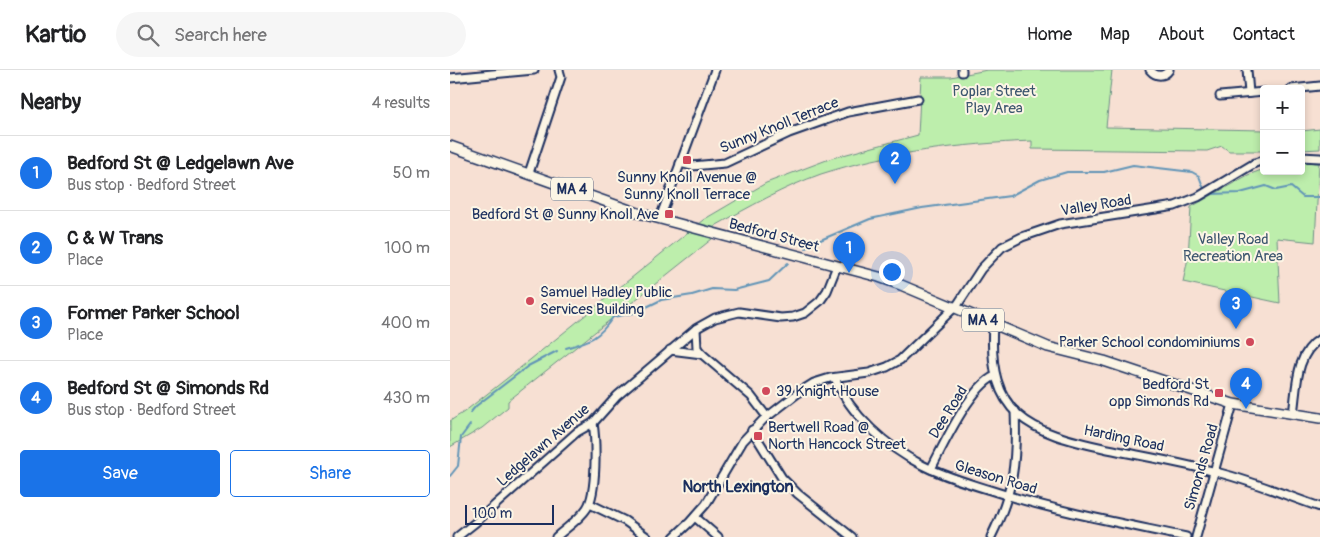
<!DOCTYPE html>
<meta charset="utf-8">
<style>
body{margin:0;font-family:Pangolin,sans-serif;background:#f6f6f6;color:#202124}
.controls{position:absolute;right:15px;top:15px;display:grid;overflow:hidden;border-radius:5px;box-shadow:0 2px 8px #0003}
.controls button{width:45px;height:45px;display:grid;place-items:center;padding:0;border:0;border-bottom:1px solid #e0e0e0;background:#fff;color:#202124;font:25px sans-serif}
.scale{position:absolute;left:15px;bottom:12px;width:89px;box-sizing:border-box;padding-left:5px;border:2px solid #1b2f5e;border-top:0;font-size:14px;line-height:18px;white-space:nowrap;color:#1b2f5e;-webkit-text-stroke:4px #fcf5e5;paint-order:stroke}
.you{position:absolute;left:441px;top:201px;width:18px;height:18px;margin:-12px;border:4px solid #fff;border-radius:50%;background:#1a73e8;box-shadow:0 0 0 8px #1a73e833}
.badge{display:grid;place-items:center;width:32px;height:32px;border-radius:50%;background:#1a73e8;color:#fff;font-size:16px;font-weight:700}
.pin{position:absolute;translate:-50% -41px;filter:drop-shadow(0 1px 2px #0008)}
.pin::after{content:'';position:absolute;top:26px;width:18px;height:15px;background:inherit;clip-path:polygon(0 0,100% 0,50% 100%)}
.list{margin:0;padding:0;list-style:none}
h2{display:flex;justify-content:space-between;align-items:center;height:65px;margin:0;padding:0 20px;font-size:21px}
h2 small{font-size:16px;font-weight:400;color:#757577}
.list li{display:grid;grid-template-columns:32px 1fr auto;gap:15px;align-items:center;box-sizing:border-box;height:75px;padding:0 20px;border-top:1px solid #e0e0e0}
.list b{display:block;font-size:19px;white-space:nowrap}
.list p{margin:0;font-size:16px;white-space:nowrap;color:#757577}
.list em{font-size:16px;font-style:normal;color:#757577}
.actions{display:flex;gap:10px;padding:15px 20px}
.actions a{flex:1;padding:11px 0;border:1px solid #1a73e8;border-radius:5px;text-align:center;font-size:18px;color:#1a73e8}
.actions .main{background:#1a73e8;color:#fff}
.icon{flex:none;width:28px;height:28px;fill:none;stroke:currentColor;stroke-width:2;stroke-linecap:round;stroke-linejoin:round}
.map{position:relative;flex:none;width:870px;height:467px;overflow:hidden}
header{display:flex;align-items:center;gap:30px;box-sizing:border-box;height:70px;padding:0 25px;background:#fff;border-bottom:1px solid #e0e0e0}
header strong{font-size:24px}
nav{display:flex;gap:28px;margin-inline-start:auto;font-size:18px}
.search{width:350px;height:45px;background:#f6f6f6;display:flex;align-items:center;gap:12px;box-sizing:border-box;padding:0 18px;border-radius:28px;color:#757577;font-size:19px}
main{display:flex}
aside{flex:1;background:#fff}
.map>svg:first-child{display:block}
.park{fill:#bdeeac;stroke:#6c8e85}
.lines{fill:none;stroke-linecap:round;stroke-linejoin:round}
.stream{stroke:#6194b7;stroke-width:2}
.minor-casing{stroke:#1b2f5e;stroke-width:11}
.major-casing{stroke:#1b2f5e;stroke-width:12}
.minor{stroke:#fcf5e5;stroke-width:7}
.major{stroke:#fcf5e5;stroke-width:9}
.poi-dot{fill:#d1495b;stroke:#fcf5e5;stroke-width:2}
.labels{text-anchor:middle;stroke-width:4;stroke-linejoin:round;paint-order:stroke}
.shield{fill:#fcf5e5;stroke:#5e6a86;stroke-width:1}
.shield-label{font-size:14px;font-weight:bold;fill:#1b2f5e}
.park-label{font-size:15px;fill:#3b556e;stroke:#fcf5e5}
.street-label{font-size:15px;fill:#1b2f5e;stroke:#fcf5e5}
.poi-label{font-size:15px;fill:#1b2f5e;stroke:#fcf5e5;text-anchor:end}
.neighbourhood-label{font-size:16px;font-weight:bold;fill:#1b2f5e;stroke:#fcf5e5}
</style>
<header>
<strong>Kartio</strong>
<div class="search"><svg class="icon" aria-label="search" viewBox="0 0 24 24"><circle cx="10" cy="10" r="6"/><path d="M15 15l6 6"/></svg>Search here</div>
<nav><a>Home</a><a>Map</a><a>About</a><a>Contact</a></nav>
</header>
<main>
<aside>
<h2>Nearby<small>4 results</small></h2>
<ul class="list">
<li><span class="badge">1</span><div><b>Bedford St @ Ledgelawn Ave</b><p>Bus stop · Bedford Street</p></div><em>50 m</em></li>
<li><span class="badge">2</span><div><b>C &amp; W Trans</b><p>Place</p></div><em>100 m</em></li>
<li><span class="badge">3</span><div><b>Former Parker School</b><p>Place</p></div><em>400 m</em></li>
<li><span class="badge">4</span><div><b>Bedford St @ Simonds Rd</b><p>Bus stop · Bedford Street</p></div><em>430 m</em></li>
</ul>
<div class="actions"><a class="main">Save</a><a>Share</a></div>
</aside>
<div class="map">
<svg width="870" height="467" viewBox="0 0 870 467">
<rect width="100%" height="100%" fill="#f7e0d3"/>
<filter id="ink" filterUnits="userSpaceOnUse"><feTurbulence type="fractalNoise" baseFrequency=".02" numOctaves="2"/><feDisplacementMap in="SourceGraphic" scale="10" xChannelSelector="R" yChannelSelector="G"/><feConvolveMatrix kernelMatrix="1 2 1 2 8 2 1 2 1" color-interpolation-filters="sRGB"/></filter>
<g filter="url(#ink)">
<g class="park">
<path d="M 537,0 L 662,0 L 656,57 L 814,60 L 814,81 L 779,81 L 772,76 L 757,81 L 582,79 L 582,71 C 511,74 439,82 371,104 C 334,117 299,137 265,156 L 262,169 L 58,331 L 58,337 L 32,358 L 0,377 L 0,351 L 14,342 L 65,302 L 253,150 L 316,113 L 382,88 L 468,65 L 471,7 L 501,7 Z"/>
<path d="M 870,59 L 870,79 L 851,80 L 851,61 Z"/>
<path d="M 851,92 L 869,93 L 865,172 L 827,168 L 830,233 L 733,212 L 738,188 L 741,137 L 798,105 L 814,99 L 814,101 L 851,101 Z"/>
</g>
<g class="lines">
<g class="stream">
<path d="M 761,124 L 790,123 L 816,116 L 826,120 L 841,117 L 853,127 L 870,127"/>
<path d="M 356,178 L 361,174 L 420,149 L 472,138 L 560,126 L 590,110 L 617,102 L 654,102 L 683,95 L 742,102 L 749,106 L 754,119"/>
<path d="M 116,278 C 140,271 149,268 163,247 L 184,243 L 211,230 L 242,225 L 262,219 L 284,220 L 319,211 L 338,193"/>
<path d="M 20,343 L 26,336 L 78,296 L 107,281"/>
<path d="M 0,406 L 8,396 L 11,367 L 20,355"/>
</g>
<g class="minor-casing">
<g id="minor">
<path d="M 512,0 L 512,2"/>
<path d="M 700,0 C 706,7 714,7 719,0"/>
<path d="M 797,0 L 799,23"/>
<path d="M 0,8 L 84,0"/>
<path d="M 841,19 L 870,16"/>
<path d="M 770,26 L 814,22"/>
<path d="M 851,87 L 870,88"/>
<path d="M 230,93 L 242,96 L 275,93 L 339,63 L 398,42 L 468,29"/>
<path d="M 79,103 L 111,7 L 109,0"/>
<path d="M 210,148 L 265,0"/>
<path d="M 543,255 C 537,346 578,362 658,379 C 692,386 727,392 762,401 C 797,409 835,425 870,437"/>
<path d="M 246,259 L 247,278 L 252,284 L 301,326 L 317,347"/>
<path d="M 220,280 L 252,284"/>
<path d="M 385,308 C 400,345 437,377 472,395 C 494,406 517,413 540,420 C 604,441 670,453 736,467"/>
<path d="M 843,344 C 847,318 845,284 870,269"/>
<path d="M 302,360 L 332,408 L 348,424 L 402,467"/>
<path d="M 481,399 C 494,374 520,317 545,306"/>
<path d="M 140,434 L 175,451 L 197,467"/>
<path d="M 245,447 L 268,467"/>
<path d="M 7,467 L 26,452 L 127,362 L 143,353 L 167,326 L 247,258 L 265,248 L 289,242 L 331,248 L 343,247 L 355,243 L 370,231 L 377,221 L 387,196"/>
<path d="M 106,467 C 116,458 130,449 137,438 C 147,423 146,371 143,353"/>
<path d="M 224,467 L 240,452 L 256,434 L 293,371 L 313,350 L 348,323 L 364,313 L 380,308 L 419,303 L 437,297 L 450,290 L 508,234 L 531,199 L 552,177 L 572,167 L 610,154 L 725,136 L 748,127 L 805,93 L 814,90"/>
<path d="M 541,467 C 564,421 567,391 565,341"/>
<path d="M 746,467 L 783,334"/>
</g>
</g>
<g class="major-casing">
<path id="major" d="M 0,76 L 188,143 L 429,207 L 451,215 L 598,277 L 654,291 L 783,334 L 870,348"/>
</g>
<use href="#minor" class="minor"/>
<use href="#major" class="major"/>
</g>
</g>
<g class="poi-dot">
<rect x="232" y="85" width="10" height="10" rx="2.5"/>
<rect x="214" y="139" width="10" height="10" rx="2.5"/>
<circle cx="80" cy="231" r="5"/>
<circle cx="800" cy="272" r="5"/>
<circle cx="316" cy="321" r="5"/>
<rect x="764" y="318" width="10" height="10" rx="2.5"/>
<rect x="303" y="361" width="10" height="10" rx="2.5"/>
</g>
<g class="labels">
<g class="shield">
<rect x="101" y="107.5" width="42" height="23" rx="4"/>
<rect x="512" y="238.5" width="42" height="23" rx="4"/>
</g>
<g class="shield-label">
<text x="122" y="124">MA 4</text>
<text x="533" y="255">MA 4</text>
</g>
<g class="park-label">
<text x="544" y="26">Poplar Street<tspan x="544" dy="17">Play Area</tspan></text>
<text x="783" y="174">Valley Road<tspan x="783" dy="17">Recreation Area</tspan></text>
</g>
<g class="street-label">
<text transform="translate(329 55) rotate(-22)" y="5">Sunny Knoll Terrace</text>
<text transform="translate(646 135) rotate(-9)" y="5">Valley Road</text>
<text transform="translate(324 165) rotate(15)" y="5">Bedford Street</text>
<text transform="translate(498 342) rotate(-58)" y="5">Dee Road</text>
<text transform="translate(674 368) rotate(12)" y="5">Harding Road</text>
<text transform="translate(93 375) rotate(-41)" y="5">Ledgelawn Avenue</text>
<text transform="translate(751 397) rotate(-74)" y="5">Simonds Road</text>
<text transform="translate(546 407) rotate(17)" y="5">Gleason Road</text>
</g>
<g class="poi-label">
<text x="237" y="112" text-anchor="middle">Sunny Knoll Avenue @<tspan x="237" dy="17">Sunny Knoll Terrace</tspan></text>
<text x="209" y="149">Bedford St @ Sunny Knoll Ave</text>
<text x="90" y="227" text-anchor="start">Samuel Hadley Public<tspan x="90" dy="17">Services Building</tspan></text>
<text x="790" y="277">Parker School condominiums</text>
<text x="759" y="319">Bedford St<tspan x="759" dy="17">opp Simonds Rd</tspan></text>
<text x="326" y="326" text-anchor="start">39 Knight House</text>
<text x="318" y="362" text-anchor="start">Bertwell Road @<tspan x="318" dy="17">North Hancock Street</tspan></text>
</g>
<g class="neighbourhood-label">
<text x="288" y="422">North Lexington</text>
</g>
</g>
</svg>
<div class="controls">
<button>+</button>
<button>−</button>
</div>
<div class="scale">100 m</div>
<div class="you"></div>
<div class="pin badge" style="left:399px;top:203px">1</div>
<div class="pin badge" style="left:445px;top:114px">2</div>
<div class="pin badge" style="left:786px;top:259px">3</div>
<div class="pin badge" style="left:796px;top:339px">4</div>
</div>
</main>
